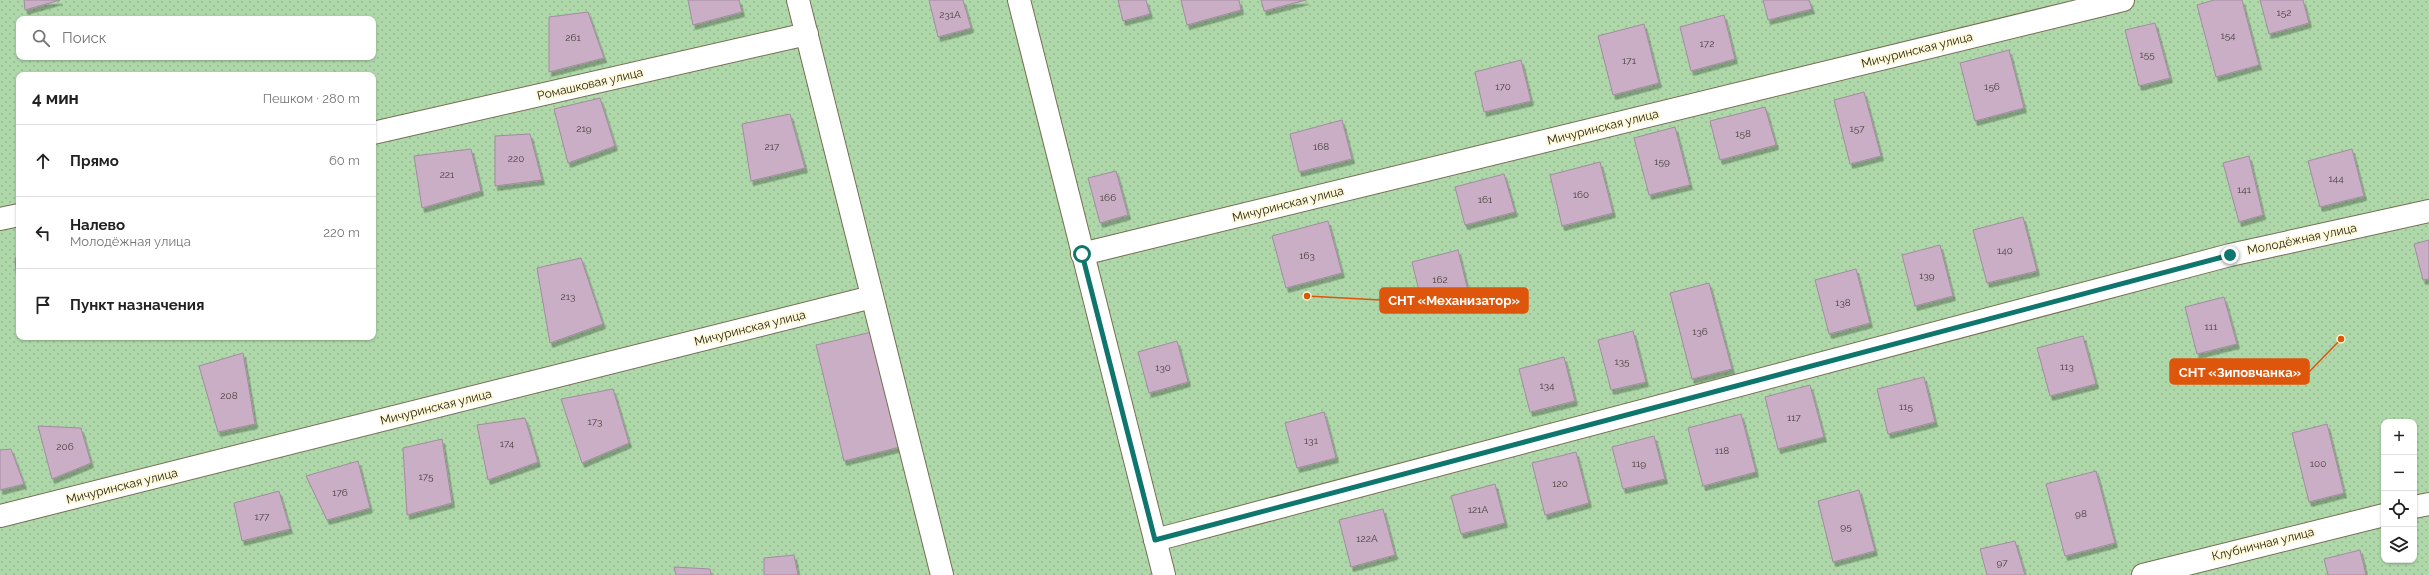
<!DOCTYPE html>
<html lang="ru">
<meta charset="utf-8">
<style>
body{margin:0;font-family:Raleway,sans-serif;background:#f6f6f6;color:#222}
.controls{position:absolute;right:12px;bottom:12px;display:grid;overflow:hidden;border-radius:8px;box-shadow:0 1px 3px #0004}
.controls button{width:36px;height:36px;display:grid;place-items:center;padding:0;border:0;border-bottom:1px solid #e0e0e0;background:#fff;color:#222;font:20px sans-serif}
.stop{position:absolute;width:12px;height:12px;margin:-9px;border:3px solid #0f766e;border-radius:50%;background:#fff}
.stop.end{background:#0f766e;border-color:#fff;box-shadow:0 1px 4px #0008}
.list{margin:0;padding:0;list-style:none}
h2{display:flex;justify-content:space-between;align-items:center;height:52px;margin:0;padding:0 16px;font-size:17px}
h2 small{font-size:13px;font-weight:400;color:#767676}
.list li{display:grid;grid-template-columns:26px 1fr auto;gap:12px;align-items:center;box-sizing:border-box;height:72px;padding:0 16px;border-top:1px solid #e0e0e0}
.list b{display:block;font-size:15px;white-space:nowrap}
.list p{margin:0;font-size:13px;white-space:nowrap;color:#767676}
.list em{font-size:13px;font-style:normal;color:#767676}
.icon{flex:none;width:22px;height:22px;fill:none;stroke:currentColor;stroke-width:2;stroke-linecap:round;stroke-linejoin:round}
.map{position:relative;flex:none;width:2429px;height:575px;overflow:hidden}
.search{position:absolute;background:#fff;box-shadow:0 1px 3px #0004;left:16px;top:16px;width:360px;height:44px;display:flex;align-items:center;gap:10px;box-sizing:border-box;padding:0 14px;border-radius:8px;color:#767676;font-size:15px}
.panel{position:absolute;background:#fff;box-shadow:0 1px 3px #0004;left:16px;top:72px;width:360px;height:268px;border-radius:8px}
.map>svg:first-child{display:block}
.garden{fill:url(#garden-dots);fill-rule:evenodd}
.building{fill:#c9aec5;stroke:#a48ba1;filter:url(#shadow)}
.lines{fill:none;stroke-linecap:round;stroke-linejoin:round}
.minor-casing{stroke:#767053;stroke-width:24}
.minor{stroke:#fff;stroke-width:22}
.route{stroke:#0f766e;stroke-width:5}
.labels{text-anchor:middle;stroke-width:3.5;stroke-linejoin:round;paint-order:stroke}
.number-label{font-size:10px;fill:#4a413e}
.street-label{font-size:12px;fill:#1f1d11;stroke:#fef8d7}
.leader{fill:none;stroke:#de560c;stroke-width:1.5}
.callout-dot{fill:#de560c;stroke:#fef8d7;stroke-width:1.5}
.callout{fill:#de560c;stroke:#de560c;stroke-width:1.5}
.callout-label{font-size:13px;text-anchor:middle;font-weight:bold;fill:#fff}
</style>
<div class="map">
<svg width="2429" height="575" viewBox="0 0 2429 575">
<defs>
<pattern id="garden-dots" width="8" height="8" patternUnits="userSpaceOnUse"><rect width="8" height="8" fill="#aed8a9"/><path d="M2 2h.1M6 6h.1" fill="none" stroke="#95b990" stroke-width="1.8" stroke-linecap="round"/></pattern>
<filter id="shadow"><feDropShadow dx="2.5" dy="4.5" stdDeviation="0" flood-color="#0004"/></filter>
</defs>
<rect width="100%" height="100%" fill="#f1ebca"/>
<path class="garden" d="M 0,0 L 2429,0 L 2429,575 L 0,575 ZM 19,19 L 373,19 L 373,57 L 19,57 ZM 19,75 L 373,75 L 373,337 L 19,337 ZM 2384,422 L 2414,422 L 2414,560 L 2384,560 Z"/>
<g class="building">
<path d="M 24,0 L 60,0 L 25,10 Z"/>
<path d="M 688,0 L 739,0 L 742,12 L 693,25 Z"/>
<path d="M 929,0 L 963,0 L 971,28 L 938,37 Z"/>
<path d="M 1118,0 L 1146,0 L 1150,14 L 1123,21 Z"/>
<path d="M 1181,0 L 1239,0 L 1241,10 L 1187,25 Z"/>
<path d="M 1261,0 L 1306,0 L 1264,11 Z"/>
<path d="M 1763,0 L 1809,0 L 1812,9 L 1768,20 Z"/>
<path d="M 2214,0 L 2242,0 L 2259,65 L 2216,77 L 2197,5 Z"/>
<path d="M 2260,0 L 2303,0 L 2309,23 L 2269,34 Z"/>
<path d="M 588,12 L 604,58 L 549,72 L 549,17 Z"/>
<path d="M 1724,15 L 1735,59 L 1691,71 L 1680,27 Z"/>
<path d="M 2155,23 L 2170,78 L 2139,86 L 2125,30 Z"/>
<path d="M 1644,24 L 1659,83 L 1613,95 L 1598,36 Z"/>
<path d="M 2009,50 L 2024,108 L 1975,121 L 1960,63 Z"/>
<path d="M 1521,60 L 1531,101 L 1484,112 L 1475,72 Z"/>
<path d="M 336,72 L 337,75 L 317,75 Z"/>
<path d="M 1864,92 L 1881,156 L 1850,164 L 1834,100 Z"/>
<path d="M 600,98 L 615,146 L 568,163 L 554,109 Z"/>
<path d="M 1765,107 L 1776,145 L 1720,160 L 1710,121 Z"/>
<path d="M 790,114 L 805,168 L 751,181 L 742,124 Z"/>
<path d="M 1342,120 L 1352,159 L 1299,172 L 1290,134 Z"/>
<path d="M 1675,127 L 1690,185 L 1649,195 L 1634,138 Z"/>
<path d="M 530,134 L 542,180 L 495,186 L 495,136 Z"/>
<path d="M 471,149 L 481,191 L 422,208 L 414,156 Z"/>
<path d="M 2352,149 L 2364,196 L 2320,207 L 2308,161 Z"/>
<path d="M 2249,156 L 2263,215 L 2239,222 L 2223,163 Z"/>
<path d="M 1600,162 L 1613,213 L 1562,226 L 1550,175 Z"/>
<path d="M 1116,171 L 1128,215 L 1100,223 L 1088,178 Z"/>
<path d="M 1504,174 L 1515,212 L 1465,225 L 1455,187 Z"/>
<path d="M 2023,217 L 2037,271 L 1987,283 L 1973,230 Z"/>
<path d="M 1328,221 L 1342,273 L 1286,288 L 1272,236 Z"/>
<path d="M 2429,240 L 2429,279 L 2423,280 L 2414,244 Z"/>
<path d="M 1940,245 L 1953,296 L 1915,306 L 1902,255 Z"/>
<path d="M 1458,250 L 1469,295 L 1423,307 L 1412,262 Z"/>
<path d="M 19,257 L 19,307 L 15,258 Z"/>
<path d="M 581,258 L 603,324 L 550,343 L 537,268 Z"/>
<path d="M 1856,269 L 1870,323 L 1829,334 L 1815,280 Z"/>
<path d="M 1709,283 L 1732,369 L 1692,379 L 1670,293 Z"/>
<path d="M 2224,297 L 2237,344 L 2197,354 L 2185,307 Z"/>
<path d="M 1633,331 L 1646,382 L 1611,390 L 1598,340 Z"/>
<path d="M 872,332 L 900,447 L 844,461 L 816,345 Z"/>
<path d="M 2083,336 L 2096,384 L 2050,396 L 2037,348 Z"/>
<path d="M 1177,341 L 1188,382 L 1149,393 L 1138,352 Z"/>
<path d="M 243,353 L 255,424 L 218,432 L 199,366 Z"/>
<path d="M 1564,357 L 1575,401 L 1530,412 L 1519,369 Z"/>
<path d="M 1924,377 L 1935,422 L 1888,434 L 1877,389 Z"/>
<path d="M 1810,385 L 1824,437 L 1778,449 L 1765,397 Z"/>
<path d="M 613,389 L 629,443 L 582,463 L 561,399 Z"/>
<path d="M 1324,412 L 1336,458 L 1297,468 L 1285,423 Z"/>
<path d="M 1741,414 L 1756,472 L 1703,486 L 1688,428 Z"/>
<path d="M 525,418 L 538,462 L 488,480 L 477,425 Z"/>
<path d="M 2327,424 L 2344,493 L 2309,502 L 2292,433 Z"/>
<path d="M 38,426 L 81,428 L 91,463 L 52,479 Z"/>
<path d="M 1654,436 L 1665,479 L 1623,489 L 1612,447 Z"/>
<path d="M 442,439 L 452,503 L 407,515 L 403,448 Z"/>
<path d="M 11,449 L 24,484 L 0,490 L 0,450 Z"/>
<path d="M 1576,452 L 1589,503 L 1545,515 L 1532,463 Z"/>
<path d="M 358,461 L 370,508 L 327,520 L 306,476 Z"/>
<path d="M 2096,471 L 2115,543 L 2065,556 L 2046,484 Z"/>
<path d="M 1495,484 L 1505,523 L 1461,534 L 1451,496 Z"/>
<path d="M 1859,490 L 1875,551 L 1833,562 L 1818,501 Z"/>
<path d="M 279,491 L 290,529 L 242,541 L 234,503 Z"/>
<path d="M 1383,509 L 1395,555 L 1351,567 L 1339,520 Z"/>
<path d="M 2015,541 L 2025,575 L 1987,575 L 1980,549 Z"/>
<path d="M 2360,550 L 2366,575 L 2328,575 L 2324,559 Z"/>
<path d="M 794,555 L 798,575 L 764,575 L 764,558 Z"/>
<path d="M 674,567 L 710,569 L 711,575 L 676,575 Z"/>
</g>
<g class="lines">
<g class="minor-casing">
<g id="minor">
<path d="M 798,0 L 942,575"/>
<path d="M 1019,0 L 1164,575"/>
<path d="M 373,133 L 807,34"/>
<path d="M 0,219 L 19,215"/>
<path d="M 1082,254 L 2123,0"/>
<path d="M 2414,507 L 2429,504"/>
<path d="M 0,516 L 872,297"/>
<path d="M 1155,540 L 2230,255 L 2429,211"/>
<path d="M 2143,575 L 2384,515"/>
</g>
</g>
<use href="#minor" class="minor"/>
</g>
<g class="lines">
<path class="route" d="M 1082,254 L 1155,540 L 2230,255"/>
</g>
<g class="labels">
<g class="number-label">
<text x="2284" y="16">152</text>
<text x="950" y="18">231А</text>
<text x="2228" y="39">154</text>
<text x="573" y="41">261</text>
<text x="1707" y="47">172</text>
<text x="2147" y="58">155</text>
<text x="1629" y="64">171</text>
<text x="1503" y="90">170</text>
<text x="1992" y="90">156</text>
<text x="584" y="132">219</text>
<text x="1857" y="132">157</text>
<text x="1743" y="137">158</text>
<text x="772" y="150">217</text>
<text x="1321" y="150">168</text>
<text x="516" y="162">220</text>
<text x="1662" y="165">159</text>
<text x="447" y="178">221</text>
<text x="2336" y="182">144</text>
<text x="2244" y="193">141</text>
<text x="1581" y="198">160</text>
<text x="1108" y="201">166</text>
<text x="1485" y="203">161</text>
<text x="2005" y="254">140</text>
<text x="1307" y="259">163</text>
<text x="1927" y="279">139</text>
<text x="1440" y="283">162</text>
<text x="568" y="300">213</text>
<text x="1843" y="306">138</text>
<text x="2211" y="330">111</text>
<text x="1700" y="335">136</text>
<text x="1622" y="365">135</text>
<text x="2067" y="370">113</text>
<text x="1163" y="371">130</text>
<text x="1547" y="389">134</text>
<text x="229" y="399">208</text>
<text x="1906" y="410">115</text>
<text x="1794" y="421">117</text>
<text x="595" y="425">173</text>
<text x="1311" y="444">131</text>
<text x="507" y="447">174</text>
<text x="65" y="450">206</text>
<text x="1722" y="454">118</text>
<text x="1639" y="467">119</text>
<text x="2318" y="467">100</text>
<text x="426" y="480">175</text>
<text x="1560" y="487">120</text>
<text x="340" y="496">176</text>
<text x="1478" y="513">121А</text>
<text x="2081" y="517">98</text>
<text x="262" y="520">177</text>
<text x="1846" y="530">95</text>
<text x="1367" y="542">122А</text>
<text x="2002" y="566">97</text>
</g>
<g class="street-label">
<text transform="translate(1917 50) rotate(-14)" y="4">Мичуринская улица</text>
<text transform="translate(590 84) rotate(-13)" y="4">Ромашковая улица</text>
<text transform="translate(1603 127) rotate(-14)" y="4">Мичуринская улица</text>
<text transform="translate(1288 204) rotate(-14)" y="4">Мичуринская улица</text>
<text transform="translate(2302 239) rotate(-12)" y="4">Молодёжная улица</text>
<text transform="translate(750 328) rotate(-14)" y="4">Мичуринская улица</text>
<text transform="translate(436 407) rotate(-14)" y="4">Мичуринская улица</text>
<text transform="translate(122 486) rotate(-14)" y="4">Мичуринская улица</text>
<text transform="translate(2263 544) rotate(-14)" y="4">Клубничная улица</text>
</g>
</g>
<path class="leader" d="M1307 296L1380 300M2341 339L2309 372"/>
<g class="callout-dot">
<circle cx="1307" cy="296" r="4"/>
<circle cx="2341" cy="339" r="4"/>
</g>
<g class="callout">
<rect x="1380" y="288" width="148" height="25" rx="4"/>
<rect x="2170" y="359" width="139" height="25" rx="4"/>
</g>
<g class="callout-label">
<text x="1454" y="305">СНТ «Механизатор»</text>
<text x="2240" y="377">СНТ «Зиповчанка»</text>
</g>
</svg>
<div class="controls">
<button>+</button>
<button>−</button>
<button><svg class="icon" aria-label="locate" viewBox="0 0 24 24"><circle cx="12" cy="12" r="6"/><path d="M12 2v4M12 18v4M2 12h4M18 12h4"/></svg></button>
<button><svg class="icon" aria-label="layers" viewBox="0 0 24 24"><path d="M12 4l9 5-9 5-9-5zM3 14l9 5 9-5"/></svg></button>
</div>
<div class="stop" style="left:1082px;top:254px"></div>
<div class="stop end" style="left:2230px;top:255px"></div>
<div class="search"><svg class="icon" aria-label="search" viewBox="0 0 24 24"><circle cx="10" cy="10" r="6"/><path d="M15 15l6 6"/></svg>Поиск</div>
<section class="panel">
<h2>4 мин<small>Пешком · 280 m</small></h2>
<ul class="list">
<li><svg class="icon" aria-label="ahead" viewBox="0 0 24 24"><path d="M12 20V5M6 11l6-6 6 6"/></svg><div><b>Прямо</b></div><em>60 m</em></li>
<li><svg class="icon" aria-label="left" viewBox="0 0 24 24"><path d="M17 20v-9H6M10 6l-5 5 5 5"/></svg><div><b>Налево</b><p>Молодёжная улица</p></div><em>220 m</em></li>
<li><svg class="icon" aria-label="arrive" viewBox="0 0 24 24"><path d="M6 21V4h12l-3 4 3 4H6"/></svg><div><b>Пункт назначения</b></div></li>
</ul>
</section>
</div>
